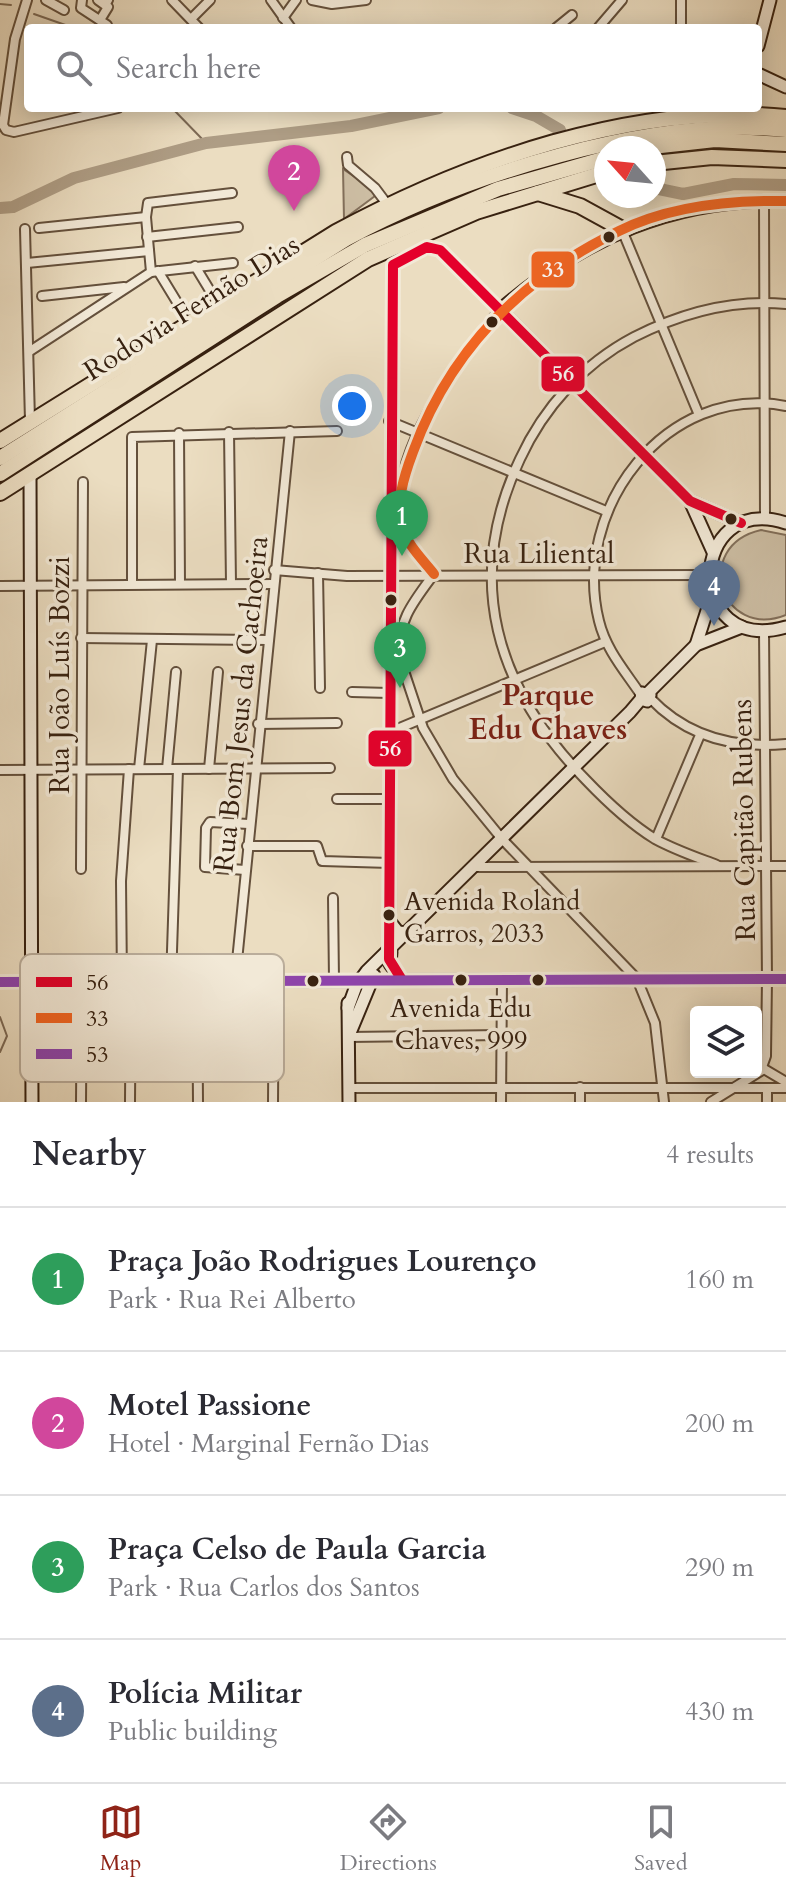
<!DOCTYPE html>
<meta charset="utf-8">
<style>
body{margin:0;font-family:Cardo,serif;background:#f7f7f7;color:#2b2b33}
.controls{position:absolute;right:24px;bottom:24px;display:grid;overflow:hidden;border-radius:8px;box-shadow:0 4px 20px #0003}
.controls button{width:72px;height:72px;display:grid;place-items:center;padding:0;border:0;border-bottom:2px solid #e1e1e2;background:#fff;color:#2b2b33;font:40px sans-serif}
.compass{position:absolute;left:594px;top:136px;width:72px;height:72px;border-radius:50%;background:#fff;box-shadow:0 4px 20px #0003;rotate:297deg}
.you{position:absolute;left:352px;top:406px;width:28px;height:28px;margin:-20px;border:6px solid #fff;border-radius:50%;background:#1a73e8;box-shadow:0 0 0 12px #1a73e833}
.badge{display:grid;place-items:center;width:52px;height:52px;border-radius:50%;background:#8f2418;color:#fff;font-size:26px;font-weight:700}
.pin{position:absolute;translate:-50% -66px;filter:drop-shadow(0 2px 4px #0008)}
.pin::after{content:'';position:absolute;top:42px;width:28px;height:24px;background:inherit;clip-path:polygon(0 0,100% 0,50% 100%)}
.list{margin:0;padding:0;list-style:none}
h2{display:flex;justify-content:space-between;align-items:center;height:104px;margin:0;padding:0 32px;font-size:34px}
h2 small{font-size:26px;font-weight:400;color:#7c7c81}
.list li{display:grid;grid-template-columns:52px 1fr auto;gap:24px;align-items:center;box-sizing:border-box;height:144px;padding:0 32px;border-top:2px solid #e1e1e2}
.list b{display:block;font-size:30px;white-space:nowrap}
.list p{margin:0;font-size:26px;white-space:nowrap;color:#7c7c81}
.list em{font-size:26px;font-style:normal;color:#7c7c81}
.icon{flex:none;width:44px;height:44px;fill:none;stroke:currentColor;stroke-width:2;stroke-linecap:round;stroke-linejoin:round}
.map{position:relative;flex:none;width:786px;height:1102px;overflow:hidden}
.search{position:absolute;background:#fff;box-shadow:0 4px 20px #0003;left:24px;right:24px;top:24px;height:88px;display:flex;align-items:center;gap:20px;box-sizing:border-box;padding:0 28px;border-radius:8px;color:#7c7c81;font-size:30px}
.sheet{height:680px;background:#fff}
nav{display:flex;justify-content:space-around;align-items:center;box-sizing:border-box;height:112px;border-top:2px solid #e1e1e2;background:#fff;font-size:22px;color:#7c7c81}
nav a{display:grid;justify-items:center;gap:4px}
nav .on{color:#8f2418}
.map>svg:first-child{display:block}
.green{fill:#ccbda3;stroke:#826f5a;stroke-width:2}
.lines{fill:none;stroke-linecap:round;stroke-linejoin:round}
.stream{stroke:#7e6b56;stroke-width:2}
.river{stroke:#ae9d85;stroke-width:12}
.street-casing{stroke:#64503c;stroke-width:12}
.secondary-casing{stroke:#372110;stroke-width:15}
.highway-casing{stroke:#372110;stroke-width:18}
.street{stroke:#f2e9d7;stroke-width:8}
.secondary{stroke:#f2e9d7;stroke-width:11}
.highway{stroke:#ebddc1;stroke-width:14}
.bus-1-casing{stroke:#f2e9d7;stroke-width:16}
.bus-2-casing{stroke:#f2e9d7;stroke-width:16}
.bus-3-casing{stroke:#f2e9d7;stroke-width:16}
.bus-1{stroke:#e4002b;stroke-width:10}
.bus-2{stroke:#f26522;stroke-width:10}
.bus-3{stroke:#8e44ad;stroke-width:10}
.bus-dot{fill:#372110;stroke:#f2e9d7;stroke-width:3}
.labels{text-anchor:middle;stroke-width:7;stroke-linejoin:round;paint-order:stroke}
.bus-label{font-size:26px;fill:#372110;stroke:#f2e9d7;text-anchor:start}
.street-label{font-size:28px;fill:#372110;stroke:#f2e9d7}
.neighbourhood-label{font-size:30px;font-weight:bold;fill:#7a1f14;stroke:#f2e9d7}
.key{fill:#f2e9d7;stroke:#baad9b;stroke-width:2}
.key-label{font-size:22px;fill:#372110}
.line-badge{stroke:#f2e9d7;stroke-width:3}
.badge-label{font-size:22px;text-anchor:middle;font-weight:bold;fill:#fff}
</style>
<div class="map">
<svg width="786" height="1102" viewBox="0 0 786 1102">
<rect width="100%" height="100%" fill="#ebddc1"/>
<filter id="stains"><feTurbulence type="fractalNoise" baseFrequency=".0025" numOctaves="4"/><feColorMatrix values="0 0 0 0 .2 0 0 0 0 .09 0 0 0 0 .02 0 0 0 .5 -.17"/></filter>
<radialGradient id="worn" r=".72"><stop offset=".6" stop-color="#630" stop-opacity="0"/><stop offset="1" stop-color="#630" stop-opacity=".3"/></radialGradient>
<g class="green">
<path d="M 343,169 L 371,188 L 375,196 L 344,219 Z"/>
<path d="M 761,530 L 786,535 L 786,615 C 721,641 691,546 761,530 Z"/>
</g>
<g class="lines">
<g class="stream">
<path d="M 0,4 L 11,5"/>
<path d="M 34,14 L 74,28"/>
<path d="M 172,108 L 206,143"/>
<path d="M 0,1017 L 7,1036 L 0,1052"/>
</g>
<g class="river">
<path d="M 512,108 L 536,116 L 560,130"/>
<path d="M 654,188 L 683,194 L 734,184 L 786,185"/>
<path d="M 0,208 L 13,207 L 74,178 L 206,143 L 351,126 L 439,108"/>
</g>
<g class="street-casing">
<g id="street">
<path d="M 27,0 L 15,39 L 3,125 L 6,130 L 14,132 L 118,108"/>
<path d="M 46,0 L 64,10"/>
<path d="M 82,0 L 81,8 L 107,25"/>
<path d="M 98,0 L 105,5 L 108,0"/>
<path d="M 172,0 L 199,28"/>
<path d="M 271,0 L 291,28"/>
<path d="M 312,0 L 332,4 L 366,0"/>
<path d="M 192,18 L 210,0"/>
<path d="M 283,18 L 296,0"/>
<path d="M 100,20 L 108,7"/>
<path d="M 556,28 L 572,15"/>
<path d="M 598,28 L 622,0"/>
<path d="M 681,28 L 681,0"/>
<path d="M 347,157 L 348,165 L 375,188 L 387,204"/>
<path d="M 764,201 L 765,518"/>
<path d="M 39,228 L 146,217"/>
<path d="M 25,229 L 30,421"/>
<path d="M 622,230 L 699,415"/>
<path d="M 147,237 L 238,227"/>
<path d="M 27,263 L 149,251"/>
<path d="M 195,266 L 212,294"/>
<path d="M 158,271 L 183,312"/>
<path d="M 151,272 L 233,263"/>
<path d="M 42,296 L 124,287"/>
<path d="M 30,351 L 151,272 L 146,217 L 148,203 L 232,193"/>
<path d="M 389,421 L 606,511"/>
<path d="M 229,432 L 231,583"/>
<path d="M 179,433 L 180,583"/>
<path d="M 274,570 L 347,576 L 708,575"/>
<path d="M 318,573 L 320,688"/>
<path d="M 434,574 C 414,601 397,621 399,656 L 423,728 L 453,779 L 502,839 L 637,979 L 655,1023 L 664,1102"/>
<path d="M 132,584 L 132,437 L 337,431"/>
<path d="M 0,586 L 272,584"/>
<path d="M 81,638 L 266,640"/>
<path d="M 352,692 L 389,693"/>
<path d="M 641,695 C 625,671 606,650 599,621 C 571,509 666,383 786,406"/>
<path d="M 650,698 C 687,737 733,749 786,744"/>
<path d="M 258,724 L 337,723"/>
<path d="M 390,732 L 605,642"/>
<path d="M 139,769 L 152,640"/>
<path d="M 167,769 L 176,672"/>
<path d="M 209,769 L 218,672"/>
<path d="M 0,770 L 330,768"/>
<path d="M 337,799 L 390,799"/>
<path d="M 656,839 L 700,735"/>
<path d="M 247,846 L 317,846 L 322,861 L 390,863"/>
<path d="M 717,865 C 696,857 675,850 655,839 C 629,823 607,802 586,780 C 496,688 463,580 520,459 C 544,407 583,364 634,337 C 681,313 733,299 786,304"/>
<path d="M 474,867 L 786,866"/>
<path d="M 81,869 L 83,482"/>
<path d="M 245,870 L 205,867 L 206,828 L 210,822 L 249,824"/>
<path d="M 333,898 L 334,980"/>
<path d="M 391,948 L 392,271 L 400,259 L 432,247 L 440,250 L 500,310 C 459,358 382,461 403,529 C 408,545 424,561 434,574"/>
<path d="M 122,981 L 121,881 L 129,769"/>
<path d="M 171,981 L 178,769"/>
<path d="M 197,981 L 198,1102"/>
<path d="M 235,981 L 290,431"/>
<path d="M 349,1037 L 501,1035"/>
<path d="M 761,1070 L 766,1056 L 767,979 L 764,631"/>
<path d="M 580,1087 L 580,1102"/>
<path d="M 349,1088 L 786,1088"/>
<path d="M 81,1102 L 82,982"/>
<path d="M 130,1102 L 131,981"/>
<path d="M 273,1102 L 274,980"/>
<path d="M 501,1102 L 502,979"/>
<path d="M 711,1102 L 764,1069 L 786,1082"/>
<path d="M 767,1102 L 767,1088"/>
</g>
</g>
<g class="secondary-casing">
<g id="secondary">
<path d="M 758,46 L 770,0"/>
<path d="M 758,74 L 786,87"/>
<path d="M 30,474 L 32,1102"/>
<path d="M 690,501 L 713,552"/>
<path d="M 741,523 L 690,501 L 500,310 C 583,238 676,198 786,201"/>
<path d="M 786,523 C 687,491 683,657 786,627"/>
<path d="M 696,645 L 712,595"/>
<path d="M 648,693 L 696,645 L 742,627"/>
<path d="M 390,922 L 398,932 L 409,933"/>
<path d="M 391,952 L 390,964 L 402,980"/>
<path d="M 0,982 L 786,979"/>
<path d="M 348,1003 L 349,1102"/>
<path d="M 348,1008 L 356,986 L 367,971 L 630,712 L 641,699 L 642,693 L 650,695 L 647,701 L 641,699"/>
<path d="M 350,1033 L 374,975"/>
</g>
</g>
<g class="highway-casing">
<g id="highway">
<path d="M 643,148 L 715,140 L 786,144"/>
<path d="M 654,163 L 712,157 L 786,160"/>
<path d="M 538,193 L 580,206 L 622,229"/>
<path d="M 0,441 L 336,232 C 468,161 634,102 786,117"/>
<path d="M 0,458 L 346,239 C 466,175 650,116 786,130"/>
<path d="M 0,474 L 277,296 L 365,245 L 498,189 L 606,158"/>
<path d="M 0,493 L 368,259 L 476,212 L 606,172"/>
</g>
</g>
<use href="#street" class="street"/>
<use href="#secondary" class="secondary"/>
<use href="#highway" class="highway"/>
<g class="bus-1-casing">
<path id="bus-1" d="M 402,980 L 389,959 L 393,265 L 427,247 L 440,250 L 690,501 L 741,523"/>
</g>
<g class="bus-2-casing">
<path id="bus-2" d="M 434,574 C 424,561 408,546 403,529 C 395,503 404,476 413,452 C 450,350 522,278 619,231 C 669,206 731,200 786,201"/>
</g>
<g class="bus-3-casing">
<path id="bus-3" d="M 0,982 L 786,979"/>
</g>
<use href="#bus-1" class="bus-1"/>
<use href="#bus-2" class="bus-2"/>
<use href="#bus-3" class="bus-3"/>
</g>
<g class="bus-dot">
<circle cx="609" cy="237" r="7"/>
<circle cx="492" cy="322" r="7"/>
<circle cx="731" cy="519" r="7"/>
<circle cx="391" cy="600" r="7"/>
<circle cx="389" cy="915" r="7"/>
<circle cx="461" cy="980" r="7"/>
<circle cx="538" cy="980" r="7"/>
<circle cx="313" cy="981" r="7"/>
</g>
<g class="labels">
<g class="bus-label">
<text x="404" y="910">Avenida Roland<tspan x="404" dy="32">Garros, 2033</tspan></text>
<text x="461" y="1017" text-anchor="middle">Avenida Edu<tspan x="461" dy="32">Chaves, 999</tspan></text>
</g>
<g class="street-label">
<text transform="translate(191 307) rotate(-32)" y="10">Rodovia Fernão Dias</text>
<text x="539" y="563">Rua Liliental</text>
<text transform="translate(59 675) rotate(-90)" y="10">Rua João Luís Bozzi</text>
<text transform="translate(240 704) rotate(-84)" y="10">Rua Bom Jesus da Cachoeira</text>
<text transform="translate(743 820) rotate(-91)" y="10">Rua Capitão Rubens</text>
</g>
<g class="neighbourhood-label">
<text x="548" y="705">Parque<tspan x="548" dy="34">Edu Chaves</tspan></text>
</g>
</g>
<rect x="20" y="954" width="264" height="128" rx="12" class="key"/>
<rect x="36" y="977" width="36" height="10" fill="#e4002b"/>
<rect x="36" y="1013" width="36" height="10" fill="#f26522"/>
<rect x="36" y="1049" width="36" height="10" fill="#8e44ad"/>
<g class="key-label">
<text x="86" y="990">56</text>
<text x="86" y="1026">33</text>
<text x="86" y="1062">53</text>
</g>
<g class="line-badge">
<rect x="530" y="250" width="46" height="39" rx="8" fill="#f26522"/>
<rect x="540" y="355" width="46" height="38" rx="8" fill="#e4002b"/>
<rect x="367" y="729" width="46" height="39" rx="8" fill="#e4002b"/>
</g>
<g class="badge-label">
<text x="553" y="277">33</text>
<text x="563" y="381">56</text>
<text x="390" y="756">56</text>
</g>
<rect width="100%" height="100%" filter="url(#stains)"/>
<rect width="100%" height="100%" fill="url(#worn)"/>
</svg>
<div class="controls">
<button><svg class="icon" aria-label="layers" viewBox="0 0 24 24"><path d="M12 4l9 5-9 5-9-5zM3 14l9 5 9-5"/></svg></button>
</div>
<svg class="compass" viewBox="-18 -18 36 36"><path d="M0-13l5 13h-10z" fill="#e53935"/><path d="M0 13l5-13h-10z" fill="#7c7c81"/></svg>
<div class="you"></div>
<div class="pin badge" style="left:402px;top:556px;background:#2e9e5b">1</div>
<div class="pin badge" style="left:294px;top:211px;background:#d1479c">2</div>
<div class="pin badge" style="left:400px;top:688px;background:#2e9e5b">3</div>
<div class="pin badge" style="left:714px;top:626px;background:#5c6f8a">4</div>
<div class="search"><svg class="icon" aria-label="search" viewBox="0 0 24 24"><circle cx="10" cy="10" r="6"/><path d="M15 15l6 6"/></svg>Search here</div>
</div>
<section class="sheet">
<h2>Nearby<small>4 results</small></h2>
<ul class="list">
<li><span class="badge" style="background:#2e9e5b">1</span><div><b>Praça João Rodrigues Lourenço</b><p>Park · Rua Rei Alberto</p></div><em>160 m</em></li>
<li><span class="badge" style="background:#d1479c">2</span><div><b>Motel Passione</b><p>Hotel · Marginal Fernão Dias</p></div><em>200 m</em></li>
<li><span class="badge" style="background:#2e9e5b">3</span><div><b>Praça Celso de Paula Garcia</b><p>Park · Rua Carlos dos Santos</p></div><em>290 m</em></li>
<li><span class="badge" style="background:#5c6f8a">4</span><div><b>Polícia Militar</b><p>Public building</p></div><em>430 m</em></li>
</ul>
</section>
<nav>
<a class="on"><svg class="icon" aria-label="map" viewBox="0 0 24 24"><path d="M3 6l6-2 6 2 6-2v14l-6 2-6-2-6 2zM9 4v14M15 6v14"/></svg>Map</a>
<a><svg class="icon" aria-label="directions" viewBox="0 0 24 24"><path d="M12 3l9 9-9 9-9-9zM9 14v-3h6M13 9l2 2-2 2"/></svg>Directions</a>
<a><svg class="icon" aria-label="saved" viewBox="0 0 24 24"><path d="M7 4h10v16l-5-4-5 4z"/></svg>Saved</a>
</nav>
